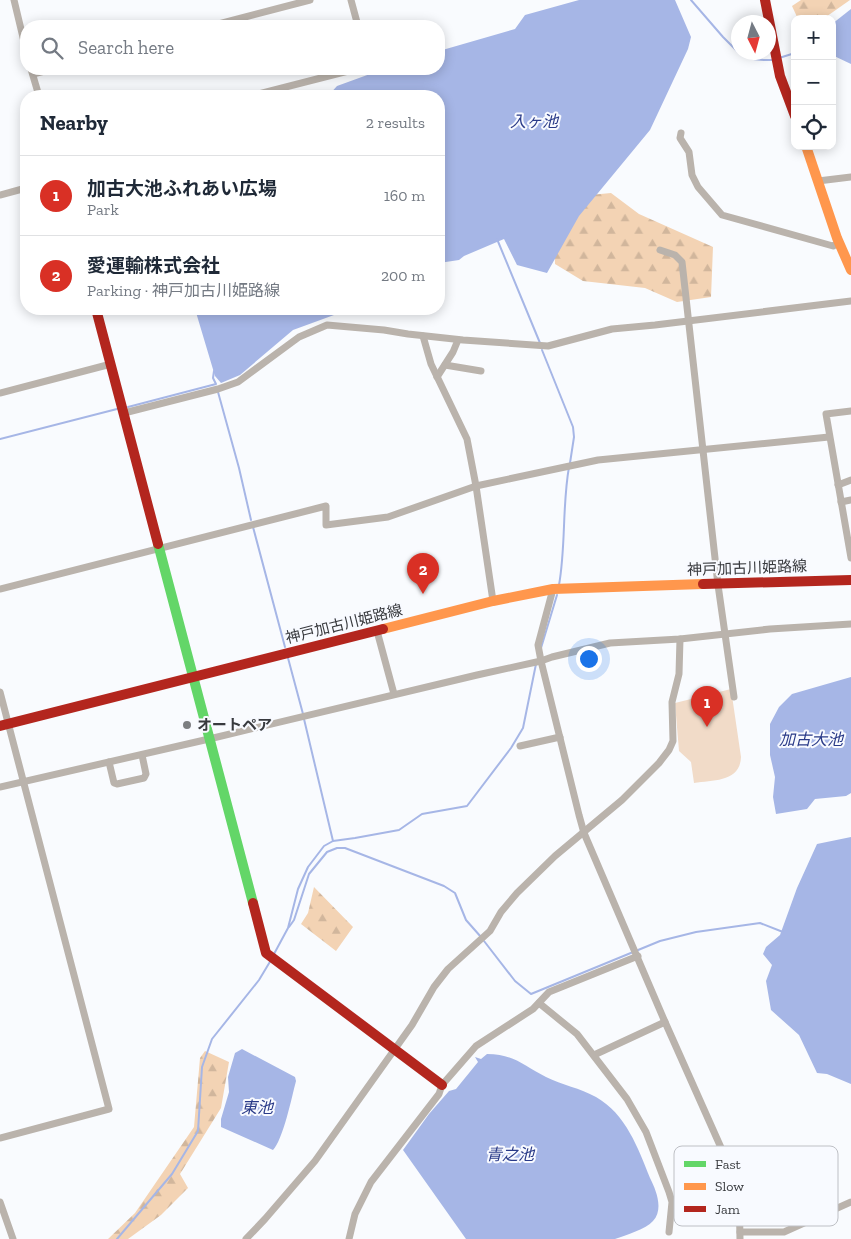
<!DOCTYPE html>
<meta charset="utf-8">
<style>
body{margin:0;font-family:"Zilla Slab","Noto Sans JP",serif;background:#f6f6f7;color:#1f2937}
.controls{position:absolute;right:15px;top:15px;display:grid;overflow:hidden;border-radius:10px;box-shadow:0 2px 12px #0003}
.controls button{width:45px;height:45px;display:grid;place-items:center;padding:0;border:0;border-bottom:1px solid #e0e1e3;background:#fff;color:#1f2937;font:25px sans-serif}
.compass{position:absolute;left:731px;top:15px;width:45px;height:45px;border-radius:50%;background:#fff;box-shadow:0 2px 12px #0003;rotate:174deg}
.you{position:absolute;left:588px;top:658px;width:18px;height:18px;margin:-12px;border:4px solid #fff;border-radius:50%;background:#1a73e8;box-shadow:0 0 0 8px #1a73e833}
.badge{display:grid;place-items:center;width:32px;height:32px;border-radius:50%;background:#d93025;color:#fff;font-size:16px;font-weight:700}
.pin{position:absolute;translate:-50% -41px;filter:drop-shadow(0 1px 2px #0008)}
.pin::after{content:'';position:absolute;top:26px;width:18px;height:15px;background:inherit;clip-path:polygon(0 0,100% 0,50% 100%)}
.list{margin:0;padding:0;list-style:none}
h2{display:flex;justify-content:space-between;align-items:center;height:65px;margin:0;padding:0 20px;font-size:21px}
h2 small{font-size:16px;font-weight:400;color:#747a83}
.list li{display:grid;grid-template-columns:32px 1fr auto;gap:15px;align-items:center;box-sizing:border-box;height:80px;padding:0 20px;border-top:1px solid #e0e1e3}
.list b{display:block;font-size:19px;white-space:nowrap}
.list p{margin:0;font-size:16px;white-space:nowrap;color:#747a83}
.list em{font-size:16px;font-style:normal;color:#747a83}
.icon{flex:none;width:28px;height:28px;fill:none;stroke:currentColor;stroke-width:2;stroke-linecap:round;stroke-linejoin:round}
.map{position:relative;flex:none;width:851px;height:1239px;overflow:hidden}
.search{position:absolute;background:#fff;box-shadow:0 2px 12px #0003;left:20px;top:20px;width:425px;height:55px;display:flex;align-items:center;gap:12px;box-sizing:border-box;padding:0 18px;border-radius:20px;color:#747a83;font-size:19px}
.panel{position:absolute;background:#fff;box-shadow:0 2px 12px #0003;left:20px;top:90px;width:425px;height:225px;border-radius:20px}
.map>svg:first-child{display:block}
.forest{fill:url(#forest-firs)}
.park{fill:#f1dbc8}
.water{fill:#a6b6e6}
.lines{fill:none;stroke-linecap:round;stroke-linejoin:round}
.stream{stroke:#a6b6e6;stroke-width:2}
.street{stroke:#bab3ac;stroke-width:7}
.fast{stroke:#63d668;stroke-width:10}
.slow{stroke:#ff974d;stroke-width:10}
.jam{stroke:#b3261e;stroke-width:10}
.poi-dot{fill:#7c7e81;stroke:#f8faff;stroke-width:2}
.labels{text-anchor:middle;stroke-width:4;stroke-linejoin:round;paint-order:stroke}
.street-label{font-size:15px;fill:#383a3e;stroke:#f8faff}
.poi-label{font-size:15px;font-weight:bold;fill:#383a3e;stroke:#f8faff;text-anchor:start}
.water-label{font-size:16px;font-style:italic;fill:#293a88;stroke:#f8faff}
.key{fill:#f8faff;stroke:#bec0c5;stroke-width:1}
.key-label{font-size:14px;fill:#383a3e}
</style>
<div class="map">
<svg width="851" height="1239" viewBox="0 0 851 1239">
<defs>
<pattern id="forest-firs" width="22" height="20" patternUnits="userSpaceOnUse" patternTransform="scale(1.25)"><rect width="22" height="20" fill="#f3d3b4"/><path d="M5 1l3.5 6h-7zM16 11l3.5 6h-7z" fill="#d1b69c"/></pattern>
</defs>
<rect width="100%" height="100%" fill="#f9fbfe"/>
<g class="forest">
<path d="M 801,0 L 850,0 L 823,19 L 798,19 L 792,6 Z"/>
<path d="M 611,193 L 639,214 L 713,247 L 711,297 L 677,302 L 645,288 L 583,281 L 555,264 L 554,229 L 590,195 Z"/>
<path d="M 314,887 L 353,927 L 336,951 L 301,924 L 308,913 Z"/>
<path d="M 205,1051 L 229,1062 L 221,1108 L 180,1174 L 188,1188 L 161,1215 L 128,1239 L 108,1239 L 135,1213 L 194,1127 L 200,1058 Z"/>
</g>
<path class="park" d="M 731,689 L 741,757 C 740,782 714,780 694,783 L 691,762 L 679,751 L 675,703 Z"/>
<g class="water">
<path d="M 579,0 L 675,0 L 691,37 L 688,49 L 650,130 L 579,216 L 547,273 L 517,265 L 504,239 L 464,256 L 459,260 L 439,263 L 439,96 L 328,96 L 337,86 L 370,74 L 378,69 L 439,69 L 439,51 L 515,29 L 525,15 Z"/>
<path d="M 851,9 L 851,64 L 832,55 L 832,24 Z"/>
<path d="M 195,309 L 344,309 L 334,315 L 293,330 L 240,375 L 221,383 L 215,376 Z"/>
<path d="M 851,677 L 851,793 L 846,796 L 815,799 L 807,809 L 776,814 L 773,797 L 775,777 L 770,755 L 770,724 L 779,707 L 792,694 Z"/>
<path d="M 851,837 L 851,1084 L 827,1074 L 817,1073 L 799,1035 L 771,1010 L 766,981 L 772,965 L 763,954 L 766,947 L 780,935 L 797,888 L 817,844 Z"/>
<path d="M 242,1049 L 295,1077 L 296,1081 C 292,1096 283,1140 273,1150 L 221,1127 L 221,1119 L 229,1092 L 228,1077 L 235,1053 Z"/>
<path d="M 487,1054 C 514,1054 524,1066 546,1077 C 562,1085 580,1088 596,1097 C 626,1114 638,1148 650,1178 C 656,1190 664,1209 653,1221 C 646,1229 626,1235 615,1239 L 466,1239 L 403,1150 L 429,1114 L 449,1091 L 456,1089 L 478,1062 L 475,1057 L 481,1059 Z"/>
</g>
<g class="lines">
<g class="stream">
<path d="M 691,0 L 723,37 L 738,52"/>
<path d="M 739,52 C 750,61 759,60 772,60"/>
<path d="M 779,58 L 795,53"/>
<path d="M 497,239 L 540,343"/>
<path d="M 542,350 L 573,427 L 574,437 L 570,463"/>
<path d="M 218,392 L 239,468 L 251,520"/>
<path d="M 128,407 L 216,384 L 213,378 L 214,371"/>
<path d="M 0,439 L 117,409"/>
<path d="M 253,527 L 285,647"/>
<path d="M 559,585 C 566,546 562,506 569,467"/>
<path d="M 541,648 L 557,595"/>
<path d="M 288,658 L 303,714"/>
<path d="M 304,719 L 333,841"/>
<path d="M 289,927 L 294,920 L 309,874 L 327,852 L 337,848 L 345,848 L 444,886 L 455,893 L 466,920 L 481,937"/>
<path d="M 484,941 L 515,981 L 531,994 L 660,941 L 696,932 L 760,923 L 783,932"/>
<path d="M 274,954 L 288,928 L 298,889 L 308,867 L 324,846 L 333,841 L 355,838 L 399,830 L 422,814 L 467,806 L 511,748 L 523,728 L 536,664"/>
<path d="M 117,1239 L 172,1174 L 198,1131 L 202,1067 L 212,1039 L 259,980 L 271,960"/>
</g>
<g class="street">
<path d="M 14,0 L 26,50"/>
<path d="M 351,0 L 358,26"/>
<path d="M 211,26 L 310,0"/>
<path d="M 31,69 L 39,96"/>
<path d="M 33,74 L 52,69"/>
<path d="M 251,96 L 356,69"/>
<path d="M 681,133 L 680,138 L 689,152 L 692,175 L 698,187 L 722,215 L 833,246 L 839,243"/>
<path d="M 818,181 L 851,177"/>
<path d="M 0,195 L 26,188"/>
<path d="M 660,250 L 675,255 L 682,262 L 718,585 L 734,697"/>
<path d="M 423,336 L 431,364 L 467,439 L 476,486 L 493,601"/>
<path d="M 445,365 L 481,371"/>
<path d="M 437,377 L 453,352 L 458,340"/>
<path d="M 0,393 L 111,364"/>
<path d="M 851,411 L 826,414 L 851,558"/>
<path d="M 124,413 L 218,389 L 238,382 L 299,337 L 327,325 L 384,330 L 408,334 L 463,340 L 548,346 L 612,329 L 655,325 L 851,301"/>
<path d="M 838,485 L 851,480"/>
<path d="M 841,502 L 851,500"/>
<path d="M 0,589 L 326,506 L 326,525 L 388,517 L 476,486 L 598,460 L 829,437"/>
<path d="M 553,589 L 538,645 L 541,661 L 579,815 L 584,833 L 665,1022 L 739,1188 L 740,1239"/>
<path d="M 377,631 L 394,694"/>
<path d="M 0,692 L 109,1109 L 0,1138"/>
<path d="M 520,746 L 560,737"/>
<path d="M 109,762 L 114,783 L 117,784 L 144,778 L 146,774 L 142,755"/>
<path d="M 0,787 L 209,739 L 477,675 L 541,661 L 552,657 L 610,643 L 680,639 L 770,629 L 851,624"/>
<path d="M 539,1003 L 577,1034 L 627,1099 L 646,1132 L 669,1192 L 672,1202 L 669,1232"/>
<path d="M 594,1055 L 665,1022"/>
<path d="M 0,1202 L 13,1239"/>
<path d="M 740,1232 L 784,1232 L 851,1202"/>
<path d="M 246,1239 L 265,1219 L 315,1161 L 412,1025 L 434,987 L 448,969 L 490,931 L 501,912 L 517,893 L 555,856 L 622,800 L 659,763 L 669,750 L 673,741 L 672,702 L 679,674 L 680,639"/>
<path d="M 349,1239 L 355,1214 L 371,1182 L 439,1094 L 442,1085 L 476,1046 L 533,1009 L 549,992 L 638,956"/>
</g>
<path class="fast" d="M 158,544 L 253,903"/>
<g class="slow">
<path d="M 806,146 L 837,238 L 851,270"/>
<path d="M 383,629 L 493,601 L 553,589 L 703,584"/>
</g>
<g class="jam">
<path d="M 765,0 L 780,76 L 795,116"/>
<path d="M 96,309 L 158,544"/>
<path d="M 703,584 L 851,580"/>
<path d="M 0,726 L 383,629"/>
<path d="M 253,903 L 266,953 L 442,1085"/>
</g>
</g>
<circle class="poi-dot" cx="187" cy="725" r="5"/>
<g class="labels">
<g class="street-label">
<text transform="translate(747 568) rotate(-2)" y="5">神戸加古川姫路線</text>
<text transform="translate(344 624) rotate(-14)" y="5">神戸加古川姫路線</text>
</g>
<g class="poi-label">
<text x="197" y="730">オートペア</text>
</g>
<g class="water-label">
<text x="534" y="127">入ヶ池</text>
<text x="811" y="745">加古大池</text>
<text x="257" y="1113">東池</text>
<text x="510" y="1160">青之池</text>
</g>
</g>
<rect x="674" y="1146" width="164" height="80" rx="8" class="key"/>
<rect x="684" y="1161" width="22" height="6" fill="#63d668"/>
<rect x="684" y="1183" width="22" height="7" fill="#ff974d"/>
<rect x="684" y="1206" width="22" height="6" fill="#b3261e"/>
<g class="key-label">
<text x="715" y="1169">Fast</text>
<text x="715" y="1191">Slow</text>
<text x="715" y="1214">Jam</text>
</g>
</svg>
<div class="controls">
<button>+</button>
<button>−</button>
<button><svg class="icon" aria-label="locate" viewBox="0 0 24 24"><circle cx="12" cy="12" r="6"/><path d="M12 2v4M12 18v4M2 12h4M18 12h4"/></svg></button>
</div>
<svg class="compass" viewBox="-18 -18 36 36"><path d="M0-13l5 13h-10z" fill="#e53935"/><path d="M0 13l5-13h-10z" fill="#747a83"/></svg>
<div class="you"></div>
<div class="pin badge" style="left:707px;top:727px">1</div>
<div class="pin badge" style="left:423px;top:594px">2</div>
<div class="search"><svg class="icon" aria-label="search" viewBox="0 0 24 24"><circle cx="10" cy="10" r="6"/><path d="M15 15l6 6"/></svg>Search here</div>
<section class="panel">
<h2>Nearby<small>2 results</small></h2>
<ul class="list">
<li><span class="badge">1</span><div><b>加古大池ふれあい広場</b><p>Park</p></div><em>160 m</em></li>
<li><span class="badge">2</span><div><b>愛運輸株式会社</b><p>Parking · 神戸加古川姫路線</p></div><em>200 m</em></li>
</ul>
</section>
</div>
